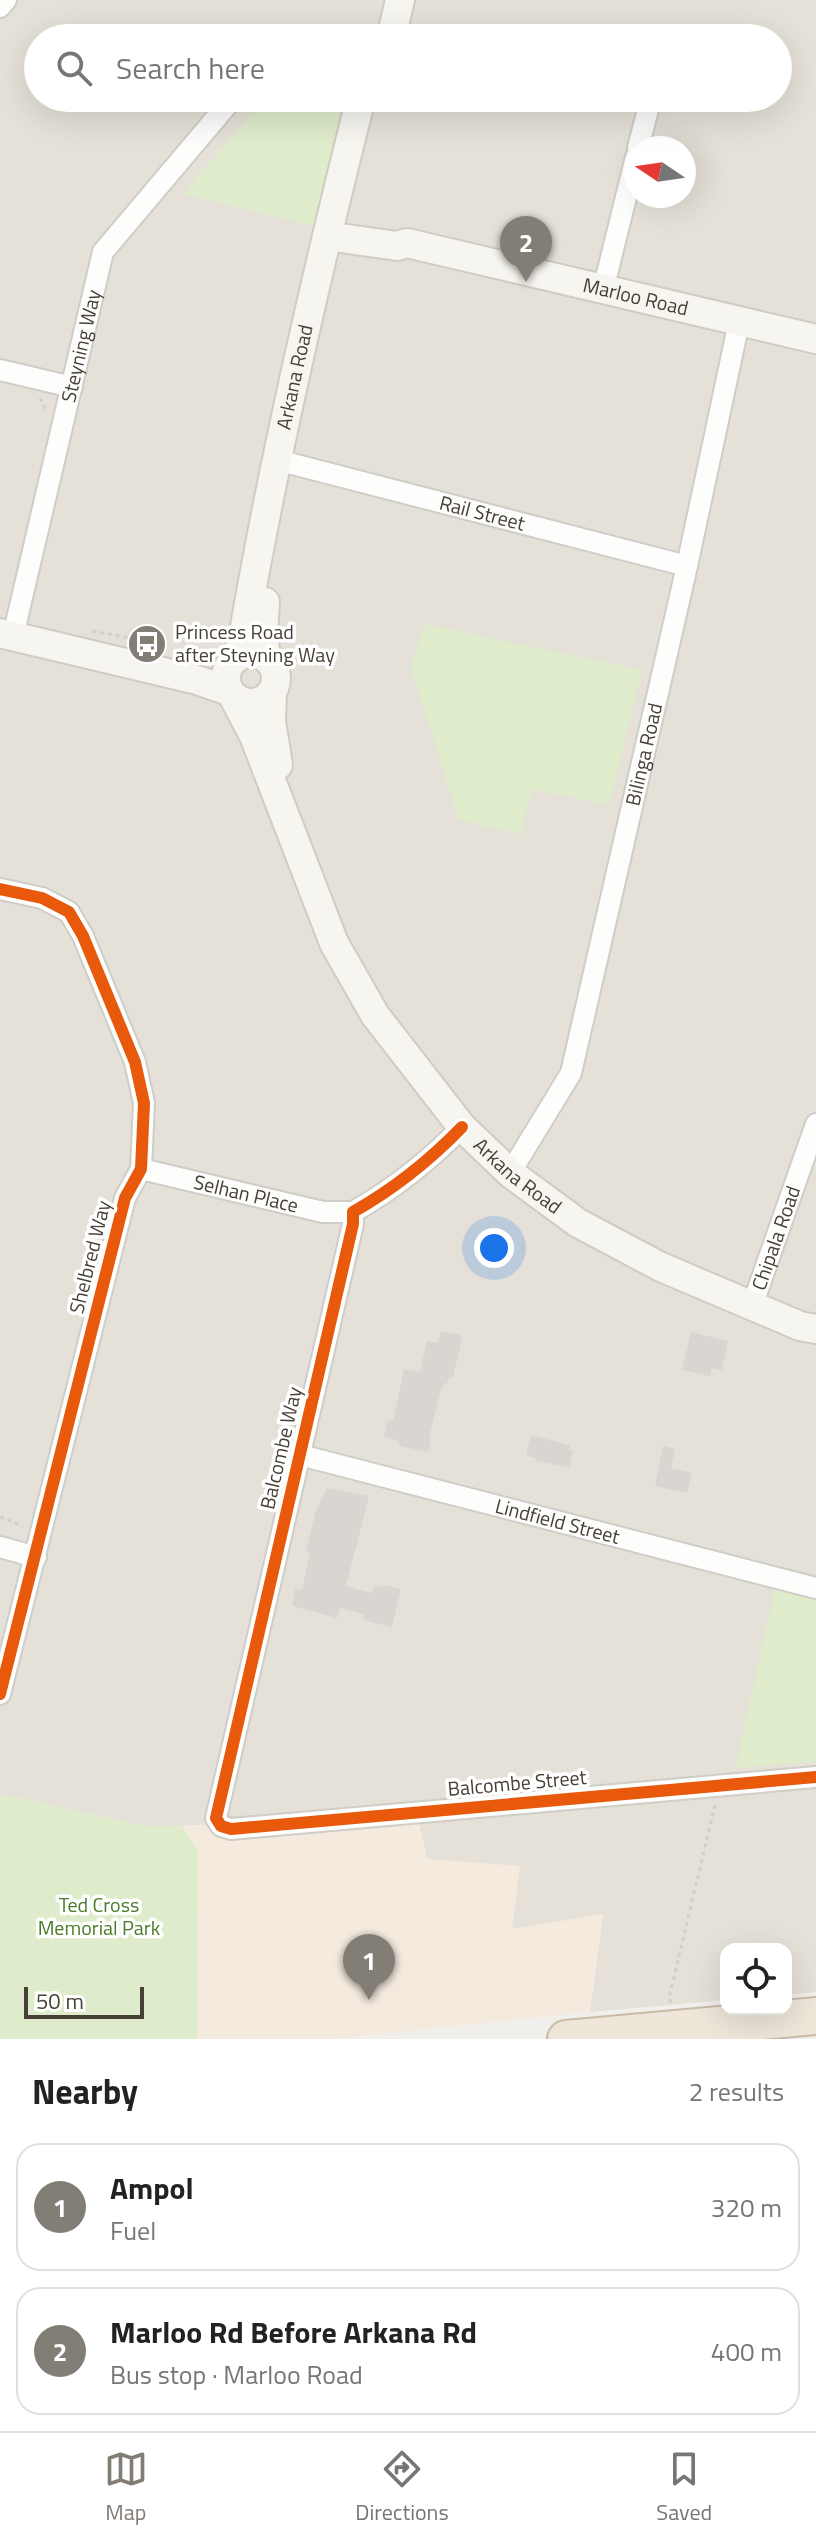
<!DOCTYPE html>
<meta charset="utf-8">
<style>
body{margin:0;font-family:"Titillium Web",sans-serif;background:#f6f6f6;color:#222}
.controls{position:absolute;right:24px;bottom:24px;display:grid;overflow:hidden;border-radius:16px;box-shadow:0 8px 32px #0002}
.controls button{width:72px;height:72px;display:grid;place-items:center;padding:0;border:0;border-bottom:2px solid #e0e0e0;background:#fff;color:#222;font:40px sans-serif}
.compass{position:absolute;left:624px;top:136px;width:72px;height:72px;border-radius:50%;background:#fff;box-shadow:0 8px 32px #0002;rotate:283deg}
.scale{position:absolute;left:24px;bottom:20px;width:120px;box-sizing:border-box;padding-left:8px;border:4px solid #474036;border-top:0;font-size:22px;line-height:28px;white-space:nowrap;color:#474036;-webkit-text-stroke:6px #fff;paint-order:stroke}
.you{position:absolute;left:494px;top:1248px;width:28px;height:28px;margin:-20px;border:6px solid #fff;border-radius:50%;background:#1a73e8;box-shadow:0 0 0 12px #1a73e833}
.badge{display:grid;place-items:center;width:52px;height:52px;border-radius:50%;background:#827d75;color:#fff;font-size:26px;font-weight:700}
.pin{position:absolute;translate:-50% -66px;filter:drop-shadow(0 2px 4px #0008)}
.pin::after{content:'';position:absolute;top:42px;width:28px;height:24px;background:inherit;clip-path:polygon(0 0,100% 0,50% 100%)}
.list{margin:0;padding:0;list-style:none}
h2{display:flex;justify-content:space-between;align-items:center;height:104px;margin:0;padding:0 32px;font-size:34px}
h2 small{font-size:26px;font-weight:400;color:#767676}
.list li{display:grid;grid-template-columns:52px 1fr auto;gap:24px;align-items:center;box-sizing:border-box;height:128px;margin:0 16px 16px;padding:0 16px;border:2px solid #e0e0e0;border-radius:24px}
.list b{display:block;font-size:30px;white-space:nowrap}
.list p{margin:0;font-size:26px;white-space:nowrap;color:#767676}
.list em{font-size:26px;font-style:normal;color:#767676}
.icon{flex:none;width:44px;height:44px;fill:none;stroke:currentColor;stroke-width:2;stroke-linecap:round;stroke-linejoin:round}
.map{position:relative;flex:none;width:816px;height:2039px;overflow:hidden}
.search{position:absolute;background:#fff;box-shadow:0 8px 32px #0002;left:24px;right:24px;top:24px;height:88px;display:flex;align-items:center;gap:20px;box-sizing:border-box;padding:0 28px;border-radius:44px;color:#767676;font-size:30px}
.sheet{height:392px;background:#fff}
nav{display:flex;justify-content:space-around;align-items:center;box-sizing:border-box;height:112px;border-top:2px solid #e0e0e0;background:#fff;font-size:22px;color:#767676}
nav a{display:grid;justify-items:center;gap:4px}
nav .on{color:#827d75}
.map>svg:first-child{display:block}
.residential{fill:#e5e1d8;fill-rule:evenodd}
.commercial{fill:#f4eade}
.green{fill:#dfeccb}
.building{fill:#d9d6d2}
.lines{fill:none;stroke-linecap:round;stroke-linejoin:round}
.street-casing{stroke:#cfcdc8;stroke-width:24}
.secondary-casing{stroke:#d1ccc2;stroke-width:32}
.highway-casing{stroke:#c9bba6;stroke-width:40}
.path{stroke:#d2cfcb;stroke-width:3;stroke-dasharray:4 4;stroke-linecap:butt}
.street{stroke:#fdfdfc;stroke-width:20}
.secondary{stroke:#f7f5ef;stroke-width:28}
.highway{stroke:#ede6d9;stroke-width:36}
.cycleway-casing{stroke:#fff;stroke-width:17}
.cycleway{stroke:#e8590c;stroke-width:12}
.labels{text-anchor:middle;stroke-width:7;stroke-linejoin:round;paint-order:stroke}
.street-label{font-size:20px;fill:#474036;stroke:#fff}
.poi-label{font-size:20px;fill:#474036;stroke:#fff;text-anchor:start}
.park-label{font-size:20px;fill:#4a7b28;stroke:#fff}
</style>
<div class="map">
<svg width="816" height="2039" viewBox="0 0 816 2039">
<rect width="100%" height="100%" fill="#f1efeb"/>
<path class="residential" d="M 0,0 L 816,0 L 816,1992 L 786,1995 L 786,1949 L 726,1949 L 726,2000 L 590,2012 L 603,1915 L 511,1929 L 427,1859 L 417,1815 L 182,1826 L 144,1826 L 0,1794 ZM 38,38 L 778,38 L 778,98 L 38,98 ZM 636,148 L 684,148 L 684,196 L 636,196 Z"/>
<path class="commercial" d="M 417,1815 L 427,1859 L 520,1866 L 512,1929 L 603,1914 L 590,2012 L 331,2039 L 197,2039 L 198,1851 L 182,1826 Z"/>
<g class="green">
<path d="M 265,98 L 330,98 L 341,119 L 318,227 L 183,194 Z"/>
<path d="M 424,624 L 642,670 L 609,805 L 532,789 L 521,834 L 459,820 L 411,667 Z"/>
<path d="M 775,1588 L 816,1599 L 816,1761 L 735,1768 Z"/>
<path d="M 0,1794 L 144,1826 L 182,1826 L 198,1851 L 197,2039 L 0,2039 Z"/>
</g>
<g class="building">
<path d="M 441,1331 L 460,1335 L 462,1338 L 453,1378 L 449,1377 L 447,1383 L 442,1386 L 429,1438 L 431,1439 L 428,1452 L 400,1446 L 397,1440 L 384,1437 L 388,1420 L 393,1421 L 404,1369 L 420,1372 L 427,1341 L 438,1343 Z"/>
<path d="M 691,1332 L 728,1341 L 722,1370 L 712,1368 L 710,1376 L 682,1370 Z"/>
<path d="M 531,1435 L 570,1445 L 569,1450 L 573,1451 L 569,1467 L 536,1461 L 536,1458 L 526,1455 Z"/>
<path d="M 663,1446 L 675,1449 L 671,1468 L 692,1473 L 687,1493 L 655,1486 Z"/>
<path d="M 327,1488 L 369,1496 L 346,1586 L 372,1593 L 374,1586 L 381,1587 L 384,1585 L 401,1589 L 392,1627 L 363,1620 L 364,1614 L 340,1608 L 337,1618 L 292,1606 L 295,1589 L 302,1590 L 310,1552 L 306,1551 L 315,1513 Z"/>
</g>
<g class="lines">
<g class="street-casing">
<g id="street">
<path d="M 0,7 L 6,0"/>
<path d="M 638,148 L 651,98"/>
<path d="M 603,290 L 636,157"/>
<path d="M 0,370 L 72,387"/>
<path id="s1" d="M 277,460 L 687,566"/>
<path id="s2" d="M 13,636 L 103,252 L 233,98"/>
<path d="M 0,889 L 42,898 L 69,912 L 83,936 L 135,1062 L 144,1103 L 141,1169 L 125,1198 L 0,1694"/>
<path d="M 462,1127 C 431,1159 392,1190 353,1212 L 353,1224 L 216,1818 L 221,1826 L 231,1829 L 816,1777"/>
<path id="s3" d="M 141,1169 L 323,1212 L 353,1212"/>
<path id="s4" d="M 510,1173 L 571,1073 L 687,566 L 739,322"/>
<path id="s5" d="M 752,1306 L 816,1124"/>
<path id="s6" d="M 300,1455 L 816,1588"/>
<path d="M 0,1547 L 36,1557"/>
</g>
</g>
<g class="secondary-casing">
<g id="secondary">
<path d="M 391,38 L 400,0"/>
<path id="s7" d="M 327,236 L 397,246 L 407,243 L 816,339"/>
<path d="M 265,602 L 263,634 L 266,657"/>
<path d="M 0,633 L 197,680 L 229,691"/>
<circle cx="251" cy="678" r="25"/>
<path id="s8" d="M 237,657 L 243,638 C 274,456 316,276 361,98"/>
<path d="M 272,692 L 271,721 L 278,765"/>
<path id="s9" d="M 233,696 L 254,736 L 334,943 L 375,1015 L 462,1127 L 510,1173 L 578,1223 L 661,1267 L 800,1326 L 816,1329"/>
</g>
</g>
<g class="highway-casing">
<path id="highway" d="M 566,2039 L 816,2016"/>
</g>
<g class="path">
<path d="M 40,398 L 47,412"/>
<path d="M 92,631 L 152,642 L 166,649"/>
<path d="M 0,1517 L 23,1526"/>
<path d="M 671,2003 L 669,1998 L 715,1805"/>
</g>
<use href="#street" class="street"/>
<use href="#secondary" class="secondary"/>
<use href="#highway" class="highway"/>
<g class="cycleway-casing">
<g id="cycleway">
<path d="M 0,889 L 42,898 L 69,912 L 83,936 L 135,1062 L 144,1103 L 141,1169 L 125,1198 L 0,1694"/>
<path d="M 462,1127 C 431,1159 392,1190 353,1212 L 353,1224 L 216,1818 L 221,1826 L 231,1829 L 816,1777"/>
</g>
</g>
<use href="#cycleway" class="cycleway"/>
</g>
<defs>
<g id="bus-disc" transform="scale(2)"><circle r="9.5" fill="#827d75" stroke="#fff"/><path d="M-5-6H5V4H4V6H2V4H-2V6H-4V4H-5ZM-3.5-4V0h7V-4ZM-3.5 1.2v1.5H-2V1.2ZM2 1.2v1.5H3.5V1.2Z" fill="#fff"/></g>
</defs>
<g fill-rule="evenodd">
<use href="#bus-disc" x="147" y="644"/>
</g>
<g class="labels">
<g class="street-label">
<text dy="7" stroke="none"><textPath href="#s7" startOffset="316">Marloo Road</textPath></text>
<text dy="7" stroke="none"><textPath href="#s2" startOffset="298">Steyning Way</textPath></text>
<text dy="7" stroke="none"><textPath href="#s8" startOffset="286">Arkana Road</textPath></text>
<text dy="7" stroke="none"><textPath href="#s1" startOffset="212">Rail Street</textPath></text>
<text dy="7" stroke="none"><textPath href="#s4" startOffset="444">Bilinga Road</textPath></text>
<text dy="7" stroke="none"><textPath href="#s9" startOffset="566">Arkana Road</textPath></text>
<text dy="7" stroke="none"><textPath href="#s3" startOffset="108">Selhan Place</textPath></text>
<text dy="7" stroke="none"><textPath href="#s5" startOffset="72">Chipala Road</textPath></text>
<text transform="translate(90 1257) rotate(-76)" y="7">Shelbred Way</text>
<text transform="translate(281 1448) rotate(-77)" y="7">Balcombe Way</text>
<text dy="7" stroke="none"><textPath href="#s6" startOffset="266">Lindfield Street</textPath></text>
<text transform="translate(517 1783) rotate(-5)" y="7">Balcombe Street</text>
</g>
<g class="poi-label">
<text x="175" y="639">Princess Road<tspan x="175" dy="23">after Steyning Way</tspan></text>
</g>
<g class="park-label">
<text x="99" y="1912">Ted Cross<tspan x="99" dy="23">Memorial Park</tspan></text>
</g>
</g>
</svg>
<div class="controls">
<button><svg class="icon" aria-label="locate" viewBox="0 0 24 24"><circle cx="12" cy="12" r="6"/><path d="M12 2v4M12 18v4M2 12h4M18 12h4"/></svg></button>
</div>
<svg class="compass" viewBox="-18 -18 36 36"><path d="M0-13l5 13h-10z" fill="#e53935"/><path d="M0 13l5-13h-10z" fill="#767676"/></svg>
<div class="scale">50 m</div>
<div class="you"></div>
<div class="pin badge" style="left:369px;top:2000px">1</div>
<div class="pin badge" style="left:526px;top:282px">2</div>
<div class="search"><svg class="icon" aria-label="search" viewBox="0 0 24 24"><circle cx="10" cy="10" r="6"/><path d="M15 15l6 6"/></svg>Search here</div>
</div>
<section class="sheet">
<h2>Nearby<small>2 results</small></h2>
<ul class="list">
<li><span class="badge">1</span><div><b>Ampol</b><p>Fuel</p></div><em>320 m</em></li>
<li><span class="badge">2</span><div><b>Marloo Rd Before Arkana Rd</b><p>Bus stop · Marloo Road</p></div><em>400 m</em></li>
</ul>
</section>
<nav>
<a class="on"><svg class="icon" aria-label="map" viewBox="0 0 24 24"><path d="M3 6l6-2 6 2 6-2v14l-6 2-6-2-6 2zM9 4v14M15 6v14"/></svg>Map</a>
<a><svg class="icon" aria-label="directions" viewBox="0 0 24 24"><path d="M12 3l9 9-9 9-9-9zM9 14v-3h6M13 9l2 2-2 2"/></svg>Directions</a>
<a><svg class="icon" aria-label="saved" viewBox="0 0 24 24"><path d="M7 4h10v16l-5-4-5 4z"/></svg>Saved</a>
</nav>
